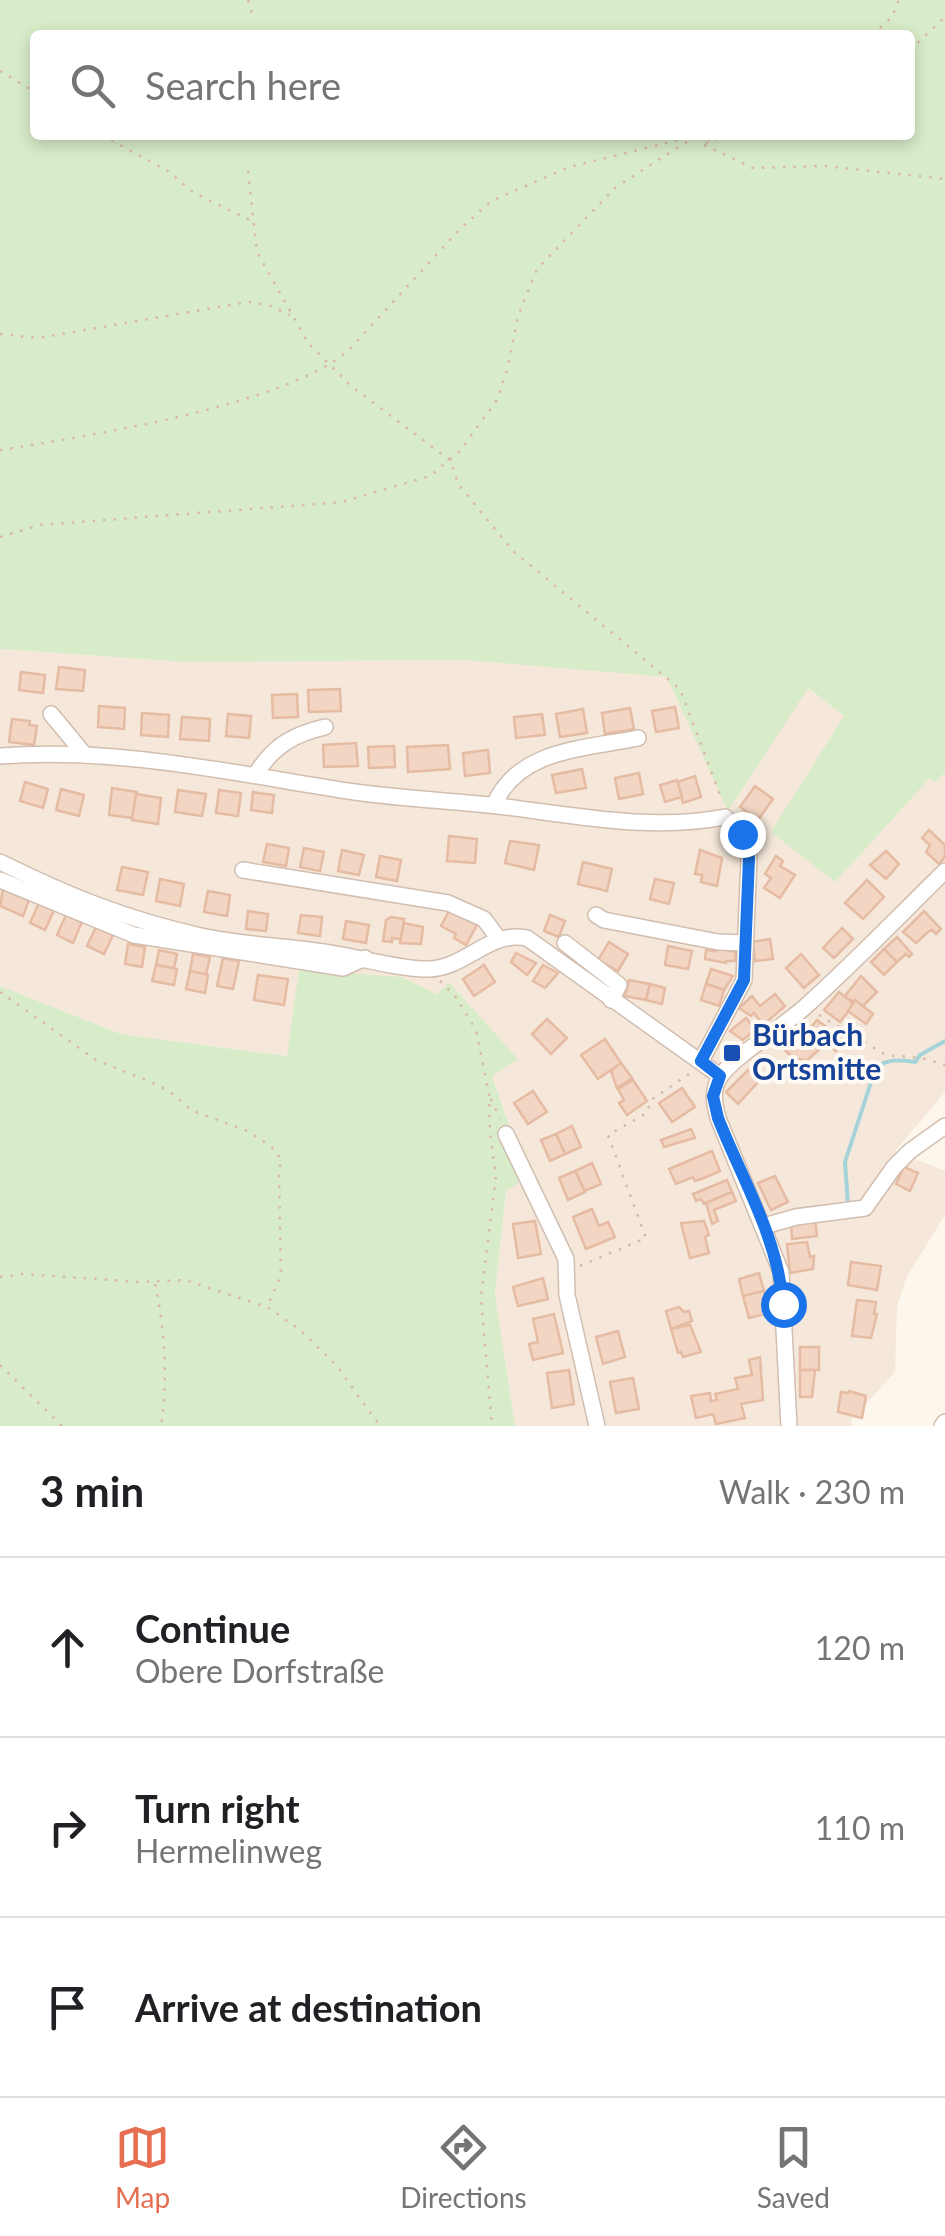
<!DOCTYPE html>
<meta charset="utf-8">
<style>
body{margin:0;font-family:Lato,sans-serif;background:#f6f6f6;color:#202124}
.stop{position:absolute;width:30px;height:30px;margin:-22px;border:8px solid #1a73e8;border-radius:50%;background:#fff}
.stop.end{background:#1a73e8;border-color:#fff;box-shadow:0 2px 10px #0008}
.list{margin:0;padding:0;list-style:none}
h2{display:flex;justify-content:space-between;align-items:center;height:130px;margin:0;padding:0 40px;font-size:42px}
h2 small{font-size:32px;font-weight:400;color:#757577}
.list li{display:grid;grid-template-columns:65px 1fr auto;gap:30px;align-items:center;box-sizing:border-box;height:180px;padding:0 40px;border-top:2px solid #e0e0e0}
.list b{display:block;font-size:38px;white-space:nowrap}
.list p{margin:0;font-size:32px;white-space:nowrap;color:#757577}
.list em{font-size:32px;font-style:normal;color:#757577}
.icon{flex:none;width:55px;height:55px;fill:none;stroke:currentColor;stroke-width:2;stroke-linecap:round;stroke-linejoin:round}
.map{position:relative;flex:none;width:945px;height:1426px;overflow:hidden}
.search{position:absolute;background:#fff;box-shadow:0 5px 15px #0003;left:30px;right:30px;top:30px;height:110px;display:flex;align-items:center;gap:25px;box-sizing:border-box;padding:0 35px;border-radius:10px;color:#757577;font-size:38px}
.sheet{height:670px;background:#fff}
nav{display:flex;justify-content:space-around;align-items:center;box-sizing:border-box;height:140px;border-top:2px solid #e0e0e0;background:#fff;font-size:28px;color:#757577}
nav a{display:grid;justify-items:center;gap:5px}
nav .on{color:#e76f51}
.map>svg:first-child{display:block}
.residential{fill:#f5e8da}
.green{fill:#d8ecc9;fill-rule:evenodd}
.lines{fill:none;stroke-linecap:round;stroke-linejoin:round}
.stream{stroke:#a5d3da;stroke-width:4}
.building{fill:#f3d5c3;stroke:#e6bba3;stroke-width:2.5}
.minor-casing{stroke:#d1beb0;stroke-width:18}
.path{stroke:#d9b8a5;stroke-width:2.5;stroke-dasharray:2.5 8;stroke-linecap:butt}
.minor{stroke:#fff;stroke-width:15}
.route{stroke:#1a73e8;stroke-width:12}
.transit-dot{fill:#1a4fb4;stroke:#fffaf3;stroke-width:4}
.labels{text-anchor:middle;stroke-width:8;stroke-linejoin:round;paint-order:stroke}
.transit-label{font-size:30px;font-weight:bold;fill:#164399;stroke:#fffaf3;text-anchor:start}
</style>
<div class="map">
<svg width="945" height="1426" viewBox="0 0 945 1426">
<rect width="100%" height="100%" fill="#fdf6ec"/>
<path class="residential" d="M 0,649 L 187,662 L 464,660 L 807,688 L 844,716 L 772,832 L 930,778 L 936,782 L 945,772 L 945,1092 L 895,1151 L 945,1171 L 945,1215 L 906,1278 L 897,1306 L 895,1372 L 851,1420 L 852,1426 L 515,1426 L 495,1294 L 506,1191 L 519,1183 L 515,1143 L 492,1076 L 437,994 L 402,977 L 288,1056 L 121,1034 L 0,986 Z"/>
<g class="green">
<path d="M 0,0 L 945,0 L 945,772 L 936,782 L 930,778 L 835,882 L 771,832 L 844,716 L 808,688 L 728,811 L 667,677 L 464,660 L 186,662 L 0,649 ZM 35,35 L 910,35 L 910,135 L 35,135 Z"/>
<path d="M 299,970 L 402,977 L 437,994 L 449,982 L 518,1059 L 492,1076 L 515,1143 L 519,1183 L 506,1191 L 495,1294 L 515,1426 L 0,1426 L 0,986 L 121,1034 L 287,1056 Z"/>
</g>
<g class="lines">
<g class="stream">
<path d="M 848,1205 L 845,1162 L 875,1070 C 884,1058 900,1060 915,1062 L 920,1055 L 945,1041"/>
<path d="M 794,1210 L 818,1207"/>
</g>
</g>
<g class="building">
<path d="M 59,667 L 85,670 L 83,691 L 56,689 Z"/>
<path d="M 21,672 L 45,675 L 43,693 L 19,690 Z"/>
<path d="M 340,689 L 341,711 L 309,712 L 308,690 Z"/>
<path d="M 297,694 L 298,717 L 273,718 L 272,695 Z"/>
<path d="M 99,706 L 125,708 L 124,729 L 98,727 Z"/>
<path d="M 675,707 L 679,728 L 656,732 L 652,711 Z"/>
<path d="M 630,708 L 634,729 L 605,734 L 602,713 Z"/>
<path d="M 583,709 L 587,733 L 560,737 L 556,714 Z"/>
<path d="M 142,713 L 169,715 L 168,737 L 141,735 Z"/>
<path d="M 228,714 L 251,716 L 249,738 L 226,736 Z"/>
<path d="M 542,714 L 545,735 L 516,738 L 514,717 Z"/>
<path d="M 182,717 L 210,719 L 209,741 L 180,739 Z"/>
<path d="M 12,719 L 30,721 L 29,725 L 37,726 L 34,745 L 9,742 Z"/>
<path d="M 356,743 L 358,766 L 324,767 L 323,745 Z"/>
<path d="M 448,745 L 450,769 L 408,772 L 407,747 Z"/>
<path d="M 394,746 L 395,767 L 369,768 L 368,747 Z"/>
<path d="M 488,750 L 490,773 L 465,776 L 463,753 Z"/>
<path d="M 582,769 L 586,788 L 556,793 L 552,775 Z"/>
<path d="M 639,773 L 643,794 L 619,799 L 615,778 Z"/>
<path d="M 695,776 L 701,797 L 683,803 L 677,782 Z"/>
<path d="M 677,780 L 682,797 L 665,802 L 660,785 Z"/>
<path d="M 25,782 L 48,789 L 43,808 L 20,801 Z"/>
<path d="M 755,786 L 773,799 L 758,820 L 740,807 Z"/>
<path d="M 112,788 L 137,792 L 133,818 L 109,815 Z"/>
<path d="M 61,789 L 84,795 L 79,816 L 56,810 Z"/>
<path d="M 178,790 L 206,794 L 202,816 L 175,812 Z"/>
<path d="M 219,790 L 241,793 L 238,816 L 216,813 Z"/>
<path d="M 253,792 L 274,795 L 272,813 L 251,810 Z"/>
<path d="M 136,794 L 161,798 L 158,824 L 132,820 Z"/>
<path d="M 929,830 L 945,845 L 945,857 L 939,864 L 926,852 L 930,845 L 922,838 Z"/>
<path d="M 449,836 L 477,839 L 475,863 L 447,861 Z"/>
<path d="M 510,841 L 539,845 L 534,870 L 505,863 Z"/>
<path d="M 267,844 L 289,848 L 286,866 L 263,862 Z"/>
<path d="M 304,848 L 324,852 L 320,871 L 300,867 Z"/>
<path d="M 342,850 L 364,855 L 359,875 L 338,871 Z"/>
<path d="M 700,850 L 722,858 L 717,886 L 701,882 L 702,875 L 695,874 Z"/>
<path d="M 886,851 L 899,864 L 886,879 L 870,865 Z"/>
<path d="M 380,856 L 401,860 L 397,881 L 376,877 Z"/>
<path d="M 776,856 L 783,861 L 780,866 L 795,875 L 780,898 L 764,888 L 771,878 L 765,874 Z"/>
<path d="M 583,862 L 612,869 L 607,891 L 578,884 Z"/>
<path d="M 122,867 L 148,872 L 143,895 L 117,890 Z"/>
<path d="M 160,879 L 184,884 L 180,906 L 156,901 Z"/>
<path d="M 655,879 L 674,883 L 669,904 L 650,899 Z"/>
<path d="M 867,880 L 884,897 L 863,919 L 845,903 Z"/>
<path d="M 3,889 L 29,900 L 23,916 L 0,906 Z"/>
<path d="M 208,891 L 230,895 L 227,916 L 204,912 Z"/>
<path d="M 39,903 L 54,910 L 45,930 L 30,923 Z"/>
<path d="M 248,911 L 268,914 L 266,931 L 246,929 Z"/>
<path d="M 449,911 L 477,925 L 466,945 L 454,938 L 456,934 L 441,926 Z"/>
<path d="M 924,911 L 941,929 L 936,934 L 932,930 L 928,932 L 916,943 L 903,932 Z"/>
<path d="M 66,915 L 82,922 L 73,943 L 57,935 Z"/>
<path d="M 301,915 L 322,917 L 320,936 L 298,933 Z"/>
<path d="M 550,915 L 565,921 L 559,937 L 544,931 Z"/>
<path d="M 391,917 L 404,919 L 401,939 L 392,938 L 392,942 L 383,941 L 386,920 Z"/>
<path d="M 346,921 L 369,925 L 366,943 L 343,939 Z"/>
<path d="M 404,923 L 423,927 L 421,944 L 400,943 Z"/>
<path d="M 96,927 L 113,935 L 104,954 L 87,946 Z"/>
<path d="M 842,928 L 853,939 L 834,958 L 823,948 Z"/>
<path d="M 897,937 L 912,954 L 909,957 L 906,954 L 897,962 L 884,949 Z"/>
<path d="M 770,939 L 773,959 L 755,961 L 753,942 Z"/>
<path d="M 609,942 L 628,954 L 618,971 L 598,960 Z"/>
<path d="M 128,944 L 145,947 L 142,967 L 125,964 Z"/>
<path d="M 668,946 L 692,951 L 688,969 L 665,965 Z"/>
<path d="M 716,948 L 736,952 L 735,961 L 726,961 L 726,963 L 705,959 L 706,950 L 716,951 Z"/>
<path d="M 884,949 L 897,962 L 884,975 L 871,962 Z"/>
<path d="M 159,950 L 177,954 L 174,968 L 156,965 Z"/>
<path d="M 516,953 L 536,963 L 527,975 L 511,962 Z"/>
<path d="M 193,954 L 210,957 L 206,975 L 190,971 Z"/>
<path d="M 801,954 L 819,975 L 804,988 L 786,968 Z"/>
<path d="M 223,958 L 239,961 L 233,989 L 217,986 Z"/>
<path d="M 156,965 L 177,969 L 174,985 L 152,981 Z"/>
<path d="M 484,965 L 495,982 L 474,996 L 463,979 Z"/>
<path d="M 543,965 L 558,973 L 545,988 L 533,981 Z"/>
<path d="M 711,969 L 733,976 L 724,990 L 706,984 Z"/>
<path d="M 190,971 L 208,975 L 205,993 L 186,989 Z"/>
<path d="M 258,975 L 288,979 L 284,1005 L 254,1000 Z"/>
<path d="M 861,976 L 877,992 L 863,1006 L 844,997 Z"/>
<path d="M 629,980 L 650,984 L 646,1000 L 625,996 Z"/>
<path d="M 650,984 L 665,988 L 662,1004 L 646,1000 Z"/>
<path d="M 706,984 L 724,990 L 719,1006 L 701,1000 Z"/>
<path d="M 839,992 L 854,1004 L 840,1022 L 824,1010 Z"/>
<path d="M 775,994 L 785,1006 L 763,1025 L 754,1013 L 751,1016 L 739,1008 L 752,996 L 760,1006 Z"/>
<path d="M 855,1000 L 873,1014 L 866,1024 L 848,1011 Z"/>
<path d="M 746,1018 L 755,1030 L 743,1040 L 730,1031 Z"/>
<path d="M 547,1019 L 567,1038 L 551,1054 L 532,1034 Z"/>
<path d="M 817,1020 L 844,1040 L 836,1051 L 808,1031 Z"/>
<path d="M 796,1034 L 805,1044 L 811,1039 L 820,1049 L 806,1061 L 800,1059 L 797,1062 L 781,1046 Z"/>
<path d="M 605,1039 L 621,1063 L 598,1079 L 581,1055 Z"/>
<path d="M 621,1063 L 632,1078 L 617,1088 L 611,1071 Z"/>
<path d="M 748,1070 L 759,1081 L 738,1104 L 726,1092 Z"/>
<path d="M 633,1080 L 647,1101 L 627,1115 L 619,1103 L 624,1100 L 618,1089 Z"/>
<path d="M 682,1088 L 695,1107 L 672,1122 L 659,1103 Z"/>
<path d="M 533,1091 L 547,1112 L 528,1124 L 514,1103 Z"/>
<path d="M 572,1126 L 581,1147 L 565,1154 L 556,1134 Z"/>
<path d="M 691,1129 L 695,1138 L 664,1147 L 661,1140 Z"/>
<path d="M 556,1134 L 565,1154 L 550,1161 L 541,1140 Z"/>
<path d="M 712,1151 L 720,1171 L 704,1178 L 695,1181 L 693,1177 L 676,1184 L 669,1169 Z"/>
<path d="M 592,1163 L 601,1184 L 585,1191 L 575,1171 Z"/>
<path d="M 904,1167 L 918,1173 L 910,1191 L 896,1184 Z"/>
<path d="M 575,1171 L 585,1192 L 568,1200 L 559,1178 Z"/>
<path d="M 775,1176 L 788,1202 L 771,1210 L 758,1183 Z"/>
<path d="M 727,1180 L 732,1192 L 704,1204 L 701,1199 L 696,1201 L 693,1194 Z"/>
<path d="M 732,1192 L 736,1201 L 714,1210 L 718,1221 L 712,1224 L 706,1203 Z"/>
<path d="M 592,1209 L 599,1226 L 608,1222 L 615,1237 L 586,1249 L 573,1217 Z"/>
<path d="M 815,1220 L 817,1236 L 792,1239 L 791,1223 Z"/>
<path d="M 535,1221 L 541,1254 L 518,1258 L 513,1224 Z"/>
<path d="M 704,1221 L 709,1235 L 705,1237 L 709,1253 L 690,1258 L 681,1223 Z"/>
<path d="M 807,1242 L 810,1257 L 814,1256 L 813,1269 L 790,1273 L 787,1244 Z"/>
<path d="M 851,1262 L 881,1266 L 877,1290 L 848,1285 Z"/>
<path d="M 759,1273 L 764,1291 L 743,1296 L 739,1279 Z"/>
<path d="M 543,1278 L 548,1299 L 518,1306 L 513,1287 Z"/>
<path d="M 764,1291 L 769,1313 L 749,1318 L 743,1296 Z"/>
<path d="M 857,1300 L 876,1302 L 874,1314 L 877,1314 L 871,1338 L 852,1336 Z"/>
<path d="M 679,1307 L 684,1312 L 689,1311 L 692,1321 L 671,1329 L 666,1311 Z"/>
<path d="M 554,1314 L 563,1353 L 533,1360 L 529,1344 L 538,1342 L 533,1319 Z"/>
<path d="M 690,1325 L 701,1352 L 683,1357 L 681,1352 L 678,1353 L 671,1329 Z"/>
<path d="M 618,1331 L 625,1357 L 603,1364 L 596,1337 Z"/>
<rect x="800" y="1347" width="19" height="23"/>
<path d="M 760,1357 L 763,1400 L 741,1404 L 745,1418 L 716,1424 L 713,1414 L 696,1418 L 691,1396 L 710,1393 L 711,1401 L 717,1400 L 715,1394 L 738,1389 L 735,1378 L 752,1375 L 749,1360 Z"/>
<path d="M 569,1370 L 574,1404 L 552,1408 L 547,1373 Z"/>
<path d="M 800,1370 L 815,1370 L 812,1397 L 800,1397 Z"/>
<path d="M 633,1378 L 639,1409 L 616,1413 L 610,1382 Z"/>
<path d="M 849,1391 L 866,1396 L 862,1418 L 838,1412 L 841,1392 L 848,1393 Z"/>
</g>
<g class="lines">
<g class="minor-casing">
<g id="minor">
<path d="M 51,714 L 85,755"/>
<path d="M 0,756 C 119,747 237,774 355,792 C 405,799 456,801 506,807 C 578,816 653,831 725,817 L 742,834 L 749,858 L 744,980 L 701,1061"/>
<path d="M 256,774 C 273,746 294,734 325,727"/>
<path d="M 494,805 C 518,749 584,749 638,738"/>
<path d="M 0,862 C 69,896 125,919 201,936 C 243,945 287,946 330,953 C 356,957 404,970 428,969 C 465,969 489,930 527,938 L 720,1076"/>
<path d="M 243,870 L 448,903 L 484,919 L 498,938"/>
<path d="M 0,880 L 134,935 L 343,968 L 365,958"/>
<path d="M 596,915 L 604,920 L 718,942 L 744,943"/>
<path d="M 565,943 L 619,985 L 611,1000"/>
<path d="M 506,1134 L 566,1259 L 567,1295 L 597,1426"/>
<path d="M 764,1226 L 796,1217 L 865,1208 L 894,1167 L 910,1151 L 945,1126"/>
<path d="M 789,1426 L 781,1272 L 718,1118 C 714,1103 711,1088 722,1074 C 741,1051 782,1028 806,1006 C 854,963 899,916 945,871"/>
<path d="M 942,1426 L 945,1422"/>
</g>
</g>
<g class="path">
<path d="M 248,0 L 252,14"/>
<path d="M 872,35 L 892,17 L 899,0"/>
<path d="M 910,50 L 945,17"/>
<path d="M 0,71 L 35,92"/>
<path d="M 102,135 L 168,171 L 194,193 L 252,221"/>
<path d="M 698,138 L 703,144 L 731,135"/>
<path d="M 708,141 L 716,135"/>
<path d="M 704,145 L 753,168 L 825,166 L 945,179"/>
<path d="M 248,171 L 257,252 L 308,343 L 351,386 L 451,461 L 458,484 L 513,551 L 680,689 L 722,800"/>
<path d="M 0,334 L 38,338 L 248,302 L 268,305 L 290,315"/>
<path d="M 0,450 C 88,436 284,406 349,350 L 460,229 L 491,201 L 569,167 L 691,137"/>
<path d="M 0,537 L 40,525 L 342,502 L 430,476 L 459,452 L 497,400 L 508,367 L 518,316 L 537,269 L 616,187 L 696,136"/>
<path d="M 440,981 L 456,997 L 476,1030 L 489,1094 L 490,1134 L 496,1176 L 481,1297 L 492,1426"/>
<path d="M 0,992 L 96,1060 L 151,1082 L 169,1091 L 191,1110 L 247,1131 L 271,1146 L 281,1159 L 279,1174 L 281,1276 L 267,1307"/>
<path d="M 819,1015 L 886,1055 L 922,1058 L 945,1065"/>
<path d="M 491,1099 L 500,1119"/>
<path d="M 580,1266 L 646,1238 L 608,1135 L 647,1113 L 651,1100 L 692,1072"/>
<path d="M 0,1277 L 24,1274 L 139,1282 L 185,1280 L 267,1307 L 299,1329 L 336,1365 L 380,1426"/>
<path d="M 155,1284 C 165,1330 168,1379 161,1426"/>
<path d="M 0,1365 L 62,1426"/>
</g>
<use href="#minor" class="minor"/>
</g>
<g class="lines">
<path class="route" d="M 742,834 L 749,858 L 744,980 L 701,1061 L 720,1076 L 713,1096 L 718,1118 C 742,1179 778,1238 783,1304"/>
</g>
<rect class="transit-dot" x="722" y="1043" width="20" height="20" rx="5"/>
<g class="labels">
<g class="transit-label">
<text x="752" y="1046">Bürbach<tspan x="752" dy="34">Ortsmitte</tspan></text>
</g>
</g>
</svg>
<div class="stop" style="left:783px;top:1304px"></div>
<div class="stop end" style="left:742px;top:834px"></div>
<div class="search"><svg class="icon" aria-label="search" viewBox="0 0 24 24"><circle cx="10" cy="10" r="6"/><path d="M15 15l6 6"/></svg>Search here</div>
</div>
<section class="sheet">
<h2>3 min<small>Walk · 230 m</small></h2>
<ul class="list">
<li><svg class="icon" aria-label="ahead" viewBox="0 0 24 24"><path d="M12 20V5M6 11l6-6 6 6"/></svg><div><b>Continue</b><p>Obere Dorfstraße</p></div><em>120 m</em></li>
<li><svg class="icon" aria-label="right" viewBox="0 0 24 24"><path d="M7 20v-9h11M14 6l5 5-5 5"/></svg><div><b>Turn right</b><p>Hermelinweg</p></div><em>110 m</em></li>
<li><svg class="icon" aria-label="arrive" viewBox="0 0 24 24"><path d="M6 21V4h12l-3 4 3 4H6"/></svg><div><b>Arrive at destination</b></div></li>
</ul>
</section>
<nav>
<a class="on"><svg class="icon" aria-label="map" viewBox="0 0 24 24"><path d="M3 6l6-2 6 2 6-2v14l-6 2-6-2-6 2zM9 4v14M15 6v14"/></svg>Map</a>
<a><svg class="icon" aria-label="directions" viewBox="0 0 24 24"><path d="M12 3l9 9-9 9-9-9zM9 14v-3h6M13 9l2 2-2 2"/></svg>Directions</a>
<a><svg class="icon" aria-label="saved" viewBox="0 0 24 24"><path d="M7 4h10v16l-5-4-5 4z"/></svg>Saved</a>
</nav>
